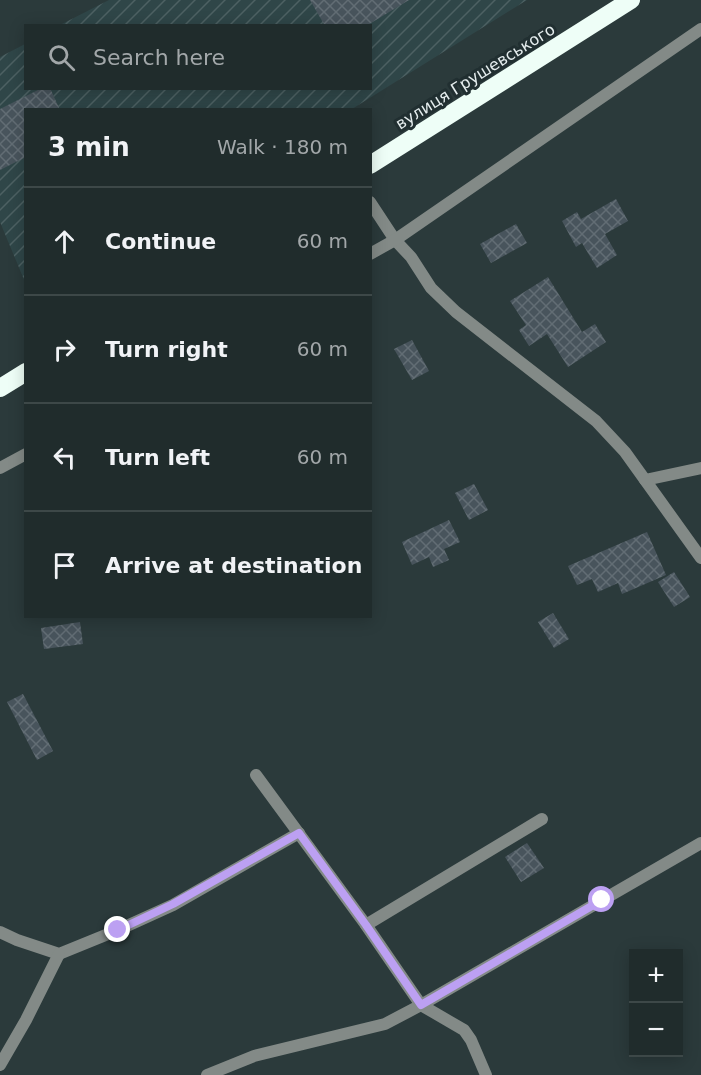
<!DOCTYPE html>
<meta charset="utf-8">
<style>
body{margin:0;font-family:"DejaVu Sans",sans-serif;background:#283434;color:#f1f3f6}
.controls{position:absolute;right:18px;bottom:18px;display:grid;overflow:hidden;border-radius:0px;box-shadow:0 3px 15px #0003}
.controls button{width:54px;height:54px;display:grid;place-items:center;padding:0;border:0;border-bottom:2px solid #3d4848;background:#202c2c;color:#f1f3f6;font:30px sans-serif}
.stop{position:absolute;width:18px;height:18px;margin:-14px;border:4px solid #bca0f2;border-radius:50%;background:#fff}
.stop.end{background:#bca0f2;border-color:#fff;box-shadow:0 2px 6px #0008}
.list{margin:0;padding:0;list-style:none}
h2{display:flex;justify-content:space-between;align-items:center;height:78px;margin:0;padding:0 24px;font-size:26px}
h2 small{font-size:20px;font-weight:400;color:#a2a7a9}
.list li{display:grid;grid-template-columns:39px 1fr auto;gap:18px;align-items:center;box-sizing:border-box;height:108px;padding:0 24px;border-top:2px solid #3d4848}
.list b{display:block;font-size:22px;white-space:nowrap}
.list em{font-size:20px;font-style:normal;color:#a2a7a9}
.icon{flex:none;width:33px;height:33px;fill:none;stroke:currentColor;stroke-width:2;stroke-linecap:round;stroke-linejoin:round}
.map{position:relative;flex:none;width:701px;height:1075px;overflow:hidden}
.search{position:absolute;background:#202c2c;box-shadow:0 3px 15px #0003;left:24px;top:24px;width:348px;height:66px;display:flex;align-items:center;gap:15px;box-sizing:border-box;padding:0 21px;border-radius:0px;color:#a2a7a9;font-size:22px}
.panel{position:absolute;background:#202c2c;box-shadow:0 3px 15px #0003;left:24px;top:108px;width:348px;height:510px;border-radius:0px}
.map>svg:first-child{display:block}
.industrial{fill:url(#industrial-furrows)}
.building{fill:url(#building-cross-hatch)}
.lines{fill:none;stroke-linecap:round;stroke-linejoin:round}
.lane{stroke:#838a87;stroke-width:12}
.street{stroke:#838a87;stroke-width:12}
.highway{stroke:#eefef7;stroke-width:18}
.route{stroke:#bca0f2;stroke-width:8}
.labels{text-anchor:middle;stroke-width:6;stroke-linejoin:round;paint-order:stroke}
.street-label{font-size:16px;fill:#e5edee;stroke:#212f31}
</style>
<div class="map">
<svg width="701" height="1075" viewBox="0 0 701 1075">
<defs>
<pattern id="industrial-furrows" width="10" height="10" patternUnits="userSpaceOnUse" patternTransform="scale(1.5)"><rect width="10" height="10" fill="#2f4648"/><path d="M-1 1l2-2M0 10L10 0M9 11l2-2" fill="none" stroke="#4d6163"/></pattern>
<pattern id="building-cross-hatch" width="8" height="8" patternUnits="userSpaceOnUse" patternTransform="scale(1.5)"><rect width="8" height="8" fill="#48545c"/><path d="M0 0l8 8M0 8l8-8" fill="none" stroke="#626d74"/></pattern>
</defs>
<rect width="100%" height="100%" fill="#2b3a3b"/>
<path class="industrial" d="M 109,0 L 527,0 L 352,109 L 26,110 L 25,282 L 0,222 L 0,57 L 25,44 L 26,88 L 370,88 L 370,26 L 60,25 Z"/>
<g class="building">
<path d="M 310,0 L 409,0 L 366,26 L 325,26 Z"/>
<path d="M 42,88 L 50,88 L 60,110 L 26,110 L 26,157 L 0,170 L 0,109 Z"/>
<path d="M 616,199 L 628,221 L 605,234 L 617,255 L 597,268 L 582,243 L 576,247 L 562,221 L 577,212 L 581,219 Z"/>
<path d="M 516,224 L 527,243 L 491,263 L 480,244 Z"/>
<path d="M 548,277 L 582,332 L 595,324 L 606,342 L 568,367 L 547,334 L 529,346 L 519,330 L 526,325 L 510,301 Z"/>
<path d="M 412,340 L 429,371 L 412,380 L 394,349 Z"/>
<path d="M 474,484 L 488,510 L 469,520 L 455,493 Z"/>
<path d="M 449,520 L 460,542 L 444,549 L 449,560 L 433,567 L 429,557 L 412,565 L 402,542 Z"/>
<path d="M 647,532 L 666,575 L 622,594 L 618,583 L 598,592 L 592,579 L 577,585 L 568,566 Z"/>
<path d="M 674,572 L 690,597 L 674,607 L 658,582 Z"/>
<path d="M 553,613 L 569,639 L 554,648 L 538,622 Z"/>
<path d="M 80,622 L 83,644 L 44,649 L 41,628 Z"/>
<path d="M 23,694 L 53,751 L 37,760 L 7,702 Z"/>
<path d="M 527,843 L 544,868 L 521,882 L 505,857 Z"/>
</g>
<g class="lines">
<g class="lane">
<path d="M 645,480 L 701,468"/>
<path d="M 256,775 L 366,925 L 421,1005 L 464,1030 L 471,1040 L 486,1075"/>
<path d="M 366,925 L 542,819"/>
<path d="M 0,932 L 17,940 L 59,954 L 118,930 L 173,905 L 299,833"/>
<path d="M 0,1065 L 26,1020 L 59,954"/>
</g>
<g class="street">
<path d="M 370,202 L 395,240 L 411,257 L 431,288 L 456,312 L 596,421 L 625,452 L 701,558"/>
<path d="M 370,254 L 395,240 L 701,29"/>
<path d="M 0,468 L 26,454"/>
<path d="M 207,1075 L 254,1056 L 385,1024 L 421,1005 L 701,843"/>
</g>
<g class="highway">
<path d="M 370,165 L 631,0"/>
<path d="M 0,388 L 26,372"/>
</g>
</g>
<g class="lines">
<path class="route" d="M 118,930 L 173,904 L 299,833 L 366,925 L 421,1005 L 602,900"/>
</g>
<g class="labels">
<g class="street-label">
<text transform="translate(475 76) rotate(-32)" y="6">вулиця Грушевського</text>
</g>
</g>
</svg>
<div class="controls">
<button>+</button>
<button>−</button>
</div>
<div class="stop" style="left:602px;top:900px"></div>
<div class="stop end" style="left:118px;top:930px"></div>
<div class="search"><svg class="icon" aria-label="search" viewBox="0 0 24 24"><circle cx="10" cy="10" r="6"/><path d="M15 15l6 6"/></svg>Search here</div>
<section class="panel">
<h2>3 min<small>Walk · 180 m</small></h2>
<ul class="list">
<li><svg class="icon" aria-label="ahead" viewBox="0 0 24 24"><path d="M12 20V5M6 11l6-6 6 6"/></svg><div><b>Continue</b></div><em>60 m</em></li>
<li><svg class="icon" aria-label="right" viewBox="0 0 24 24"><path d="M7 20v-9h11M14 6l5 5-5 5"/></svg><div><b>Turn right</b></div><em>60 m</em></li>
<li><svg class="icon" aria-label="left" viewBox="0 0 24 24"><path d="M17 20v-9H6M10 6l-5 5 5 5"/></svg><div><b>Turn left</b></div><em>60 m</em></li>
<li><svg class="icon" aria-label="arrive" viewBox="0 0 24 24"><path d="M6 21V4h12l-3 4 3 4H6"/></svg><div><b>Arrive at destination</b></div></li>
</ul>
</section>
</div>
